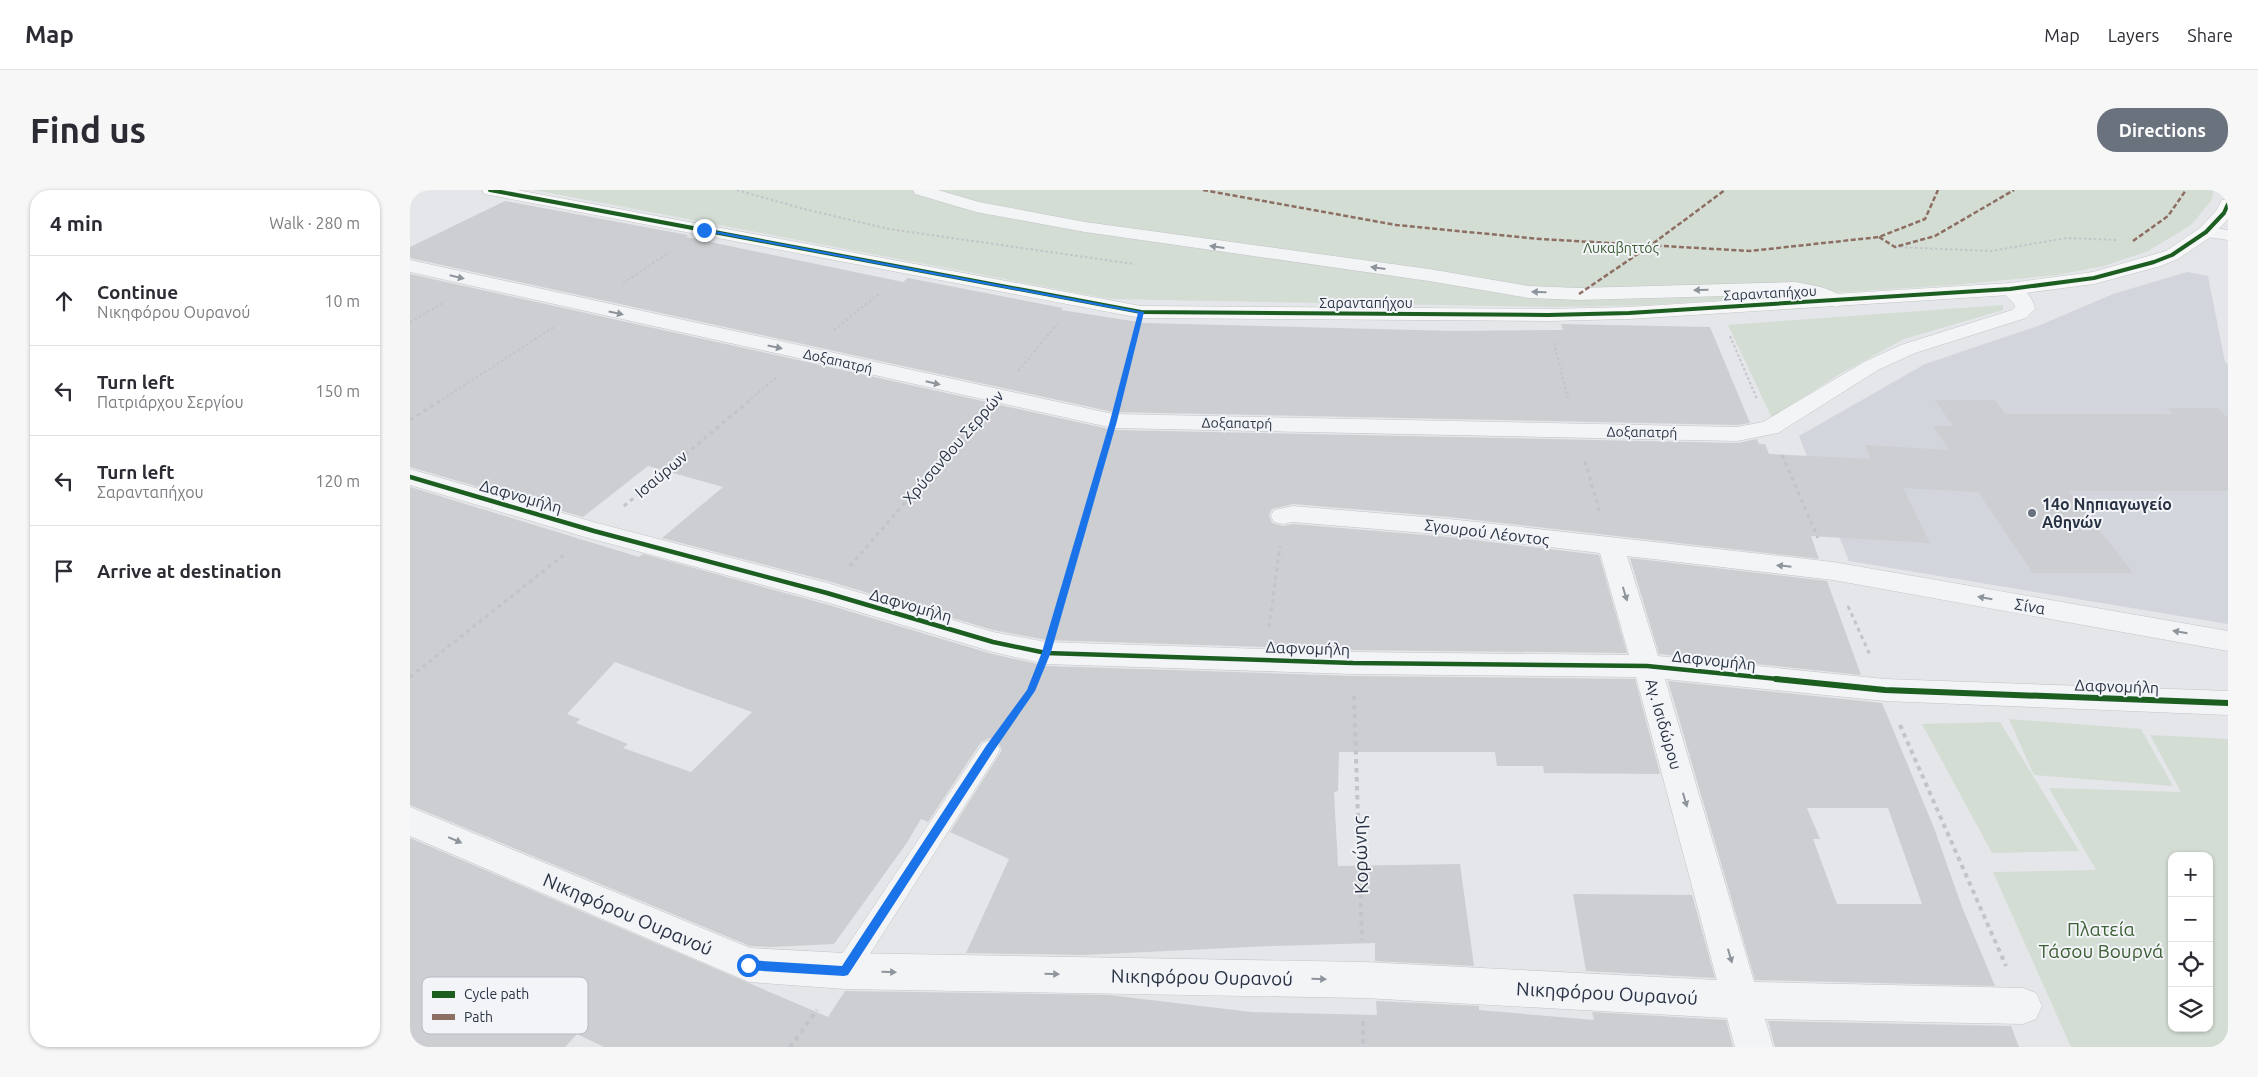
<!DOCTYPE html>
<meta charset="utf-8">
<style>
body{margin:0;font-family:Ubuntu,sans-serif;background:#f7f7f7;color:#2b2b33}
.controls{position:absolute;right:15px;bottom:15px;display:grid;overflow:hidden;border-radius:10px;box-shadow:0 1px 4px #0004}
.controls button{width:45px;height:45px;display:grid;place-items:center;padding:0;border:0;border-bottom:1px solid #e1e1e2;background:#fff;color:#2b2b33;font:25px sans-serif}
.stop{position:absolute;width:15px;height:15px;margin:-11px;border:4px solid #1a73e8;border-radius:50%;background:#fff}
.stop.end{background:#1a73e8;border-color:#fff;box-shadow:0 1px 5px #0008}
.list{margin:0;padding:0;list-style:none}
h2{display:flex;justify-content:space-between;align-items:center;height:65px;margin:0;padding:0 20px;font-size:21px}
h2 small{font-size:16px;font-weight:400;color:#7c7c81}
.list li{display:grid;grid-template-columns:32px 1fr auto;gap:15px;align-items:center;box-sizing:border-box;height:90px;padding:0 20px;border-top:1px solid #e1e1e2}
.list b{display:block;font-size:19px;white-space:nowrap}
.list p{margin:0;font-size:16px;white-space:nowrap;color:#7c7c81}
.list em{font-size:16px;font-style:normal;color:#7c7c81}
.icon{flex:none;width:28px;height:28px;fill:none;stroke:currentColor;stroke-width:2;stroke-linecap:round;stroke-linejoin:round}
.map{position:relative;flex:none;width:1818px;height:857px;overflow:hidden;border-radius:20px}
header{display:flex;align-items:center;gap:30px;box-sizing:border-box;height:70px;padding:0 25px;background:#fff;border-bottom:1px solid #e1e1e2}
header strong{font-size:24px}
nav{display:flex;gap:28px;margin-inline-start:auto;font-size:18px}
.intro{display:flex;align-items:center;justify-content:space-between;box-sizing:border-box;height:120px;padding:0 30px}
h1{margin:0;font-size:35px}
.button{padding:12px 22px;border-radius:20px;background:#6a727d;color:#fff;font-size:18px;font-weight:700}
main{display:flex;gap:30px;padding:0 30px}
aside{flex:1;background:#fff;border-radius:20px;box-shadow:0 1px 4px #0004}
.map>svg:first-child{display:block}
.built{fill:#d2d5dc}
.green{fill:#d4ddd4;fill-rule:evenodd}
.building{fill:#ccced1;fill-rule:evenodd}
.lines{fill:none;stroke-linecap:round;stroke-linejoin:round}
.lane-casing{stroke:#c2c4c7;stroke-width:1}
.street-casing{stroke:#c2c4c7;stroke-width:1}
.secondary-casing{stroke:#c2c4c7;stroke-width:1}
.path-far2{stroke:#c3c4c9;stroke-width:2;stroke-dasharray:2.5 2.5;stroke-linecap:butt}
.path-far1{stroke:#c3c4c9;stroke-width:3;stroke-dasharray:4 4;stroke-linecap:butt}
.path{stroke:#c3c4c9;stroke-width:4;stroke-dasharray:4.5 4.5;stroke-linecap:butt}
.lane{fill:#f3f4f6;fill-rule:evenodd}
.street{fill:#f3f4f6;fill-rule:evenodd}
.secondary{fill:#f7f7f7;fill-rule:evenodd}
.quiet{stroke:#8d6e63;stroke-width:2.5;stroke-dasharray:5 2.5;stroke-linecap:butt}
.cycleway-far2-casing{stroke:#f2f4f8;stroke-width:5.5}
.cycleway-far1-casing{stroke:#f2f4f8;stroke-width:8}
.cycleway-casing{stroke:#f2f4f8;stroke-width:9}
.cycleway-far2{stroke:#1b5e20;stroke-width:4}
.cycleway-far1{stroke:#1b5e20;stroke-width:4.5}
.cycleway{stroke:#1b5e20;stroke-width:6}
.oneway{fill:#8e949c}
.route{fill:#1a73e8}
.poi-dot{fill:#6a727d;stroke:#f2f4f8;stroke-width:2}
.labels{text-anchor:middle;stroke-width:4;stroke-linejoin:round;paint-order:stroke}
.far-park-label{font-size:14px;fill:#3e6036;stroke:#f2f4f8}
.far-street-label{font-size:14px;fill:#293343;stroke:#f2f4f8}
.street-label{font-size:16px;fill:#293343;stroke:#f2f4f8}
.poi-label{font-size:16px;font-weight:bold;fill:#293343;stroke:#f2f4f8;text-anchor:start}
.near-street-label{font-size:19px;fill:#293343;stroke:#f2f4f8}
.near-park-label{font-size:19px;fill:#3e6036;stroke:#f2f4f8}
.key{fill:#f2f4f8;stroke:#b6bac2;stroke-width:1}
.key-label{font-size:14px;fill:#293343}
</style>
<header>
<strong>Map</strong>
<nav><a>Map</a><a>Layers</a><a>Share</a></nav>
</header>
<div class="intro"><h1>Find us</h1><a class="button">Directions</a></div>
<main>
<aside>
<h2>4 min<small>Walk · 280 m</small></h2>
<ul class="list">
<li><svg class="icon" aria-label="ahead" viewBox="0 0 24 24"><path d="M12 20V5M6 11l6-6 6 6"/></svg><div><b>Continue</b><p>Νικηφόρου Ουρανού</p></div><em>10 m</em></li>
<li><svg class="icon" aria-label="left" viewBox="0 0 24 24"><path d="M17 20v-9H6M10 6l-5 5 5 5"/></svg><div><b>Turn left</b><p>Πατριάρχου Σεργίου</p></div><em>150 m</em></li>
<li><svg class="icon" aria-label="left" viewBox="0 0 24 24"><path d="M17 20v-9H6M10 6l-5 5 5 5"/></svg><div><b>Turn left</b><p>Σαρανταπήχου</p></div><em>120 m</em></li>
<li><svg class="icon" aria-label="arrive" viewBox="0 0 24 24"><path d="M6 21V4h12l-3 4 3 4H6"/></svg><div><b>Arrive at destination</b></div></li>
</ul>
</aside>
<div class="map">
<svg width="1818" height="857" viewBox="0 0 1818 857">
<rect width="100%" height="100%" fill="#e4e6e9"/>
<path class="built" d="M 1777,82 L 1798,86 L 1815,172 L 1818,175 L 1818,434 L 1439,371 L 1389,246 L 1515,174 L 1628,136 L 1703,104 Z"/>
<g class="green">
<path d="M 124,0 L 1804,0 L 1801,11 L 1781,35 L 1738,61 L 1694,76 L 1647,85 L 1544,95 L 1238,115 L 1145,117 L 700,109 Z"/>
<path d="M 1593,115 L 1593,120 L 1494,149 L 1428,185 L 1362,228 L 1318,135 Z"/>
<path d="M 1599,529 L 1731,539 L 1763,596 L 1624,585 Z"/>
<path d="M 1590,532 L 1669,661 L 1582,663 L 1512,534 Z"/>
<path d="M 1740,545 L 1818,549 L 1818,857 L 1661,857 L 1583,682 L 1686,680 L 1639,598 L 1771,602 ZM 1762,666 L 1799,666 L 1799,838 L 1762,838 Z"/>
</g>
<g class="building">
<path d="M 95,11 L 278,45 L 276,47 L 493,92 L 498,88 L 653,118 L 651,120 L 735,133 L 1044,141 L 1153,140 L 1151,134 L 1300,137 L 1340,233 L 1327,235 L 703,222 L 0,68 L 0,57 Z"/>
<path d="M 0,84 L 703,240 L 1327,253 L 1347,249 L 1349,254 L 1355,254 L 1359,264 L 1461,269 L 1455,255 L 1539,260 L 1523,236 L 1543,236 L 1525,210 L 1585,210 L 1595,224 L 1763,224 L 1757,218 L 1808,218 L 1818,228 L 1818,301 L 1659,301 L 1723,383 L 1623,383 L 1568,302 L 1493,298 L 1520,353 L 1401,346 L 1409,369 L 1039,327 L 883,314 L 862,319 L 859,325 L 862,333 L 873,336 L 883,334 L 1039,347 L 1189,365 L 1217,463 L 943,460 L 636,450 L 583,440 L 418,391 L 252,348 L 313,297 L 238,276 L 173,327 L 0,277 Z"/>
<path d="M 0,297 L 229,367 L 233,364 L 415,414 L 582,464 L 636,476 L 943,486 L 1225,489 L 1250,584 L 1134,583 L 1133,576 L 1087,576 L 1085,562 L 929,562 L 928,601 L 924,602 L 928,676 L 1050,674 L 1064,776 L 965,771 L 965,753 L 863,756 L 673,765 L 556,763 L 599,669 L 540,642 L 592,560 L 588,551 L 579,548 L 571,552 L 518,632 L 511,629 L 496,654 L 424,754 L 361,757 L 340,756 L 0,615 ZM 205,472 L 275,498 L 342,522 L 281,582 L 213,558 L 218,554 L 166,533 L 170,529 L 157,524 Z"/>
<path d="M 1220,368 L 1417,391 L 1451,485 L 1249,464 Z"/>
<path d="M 1258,491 L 1472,513 L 1524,638 L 1552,717 L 1585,796 L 1345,790 ZM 1397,618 L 1478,618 L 1512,714 L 1427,714 L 1403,649 L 1410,649 Z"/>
<path d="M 0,648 L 418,827 L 435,801 L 699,805 L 841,822 L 967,825 L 966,811 L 1069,816 L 1069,820 L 1184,830 L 1182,822 L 1316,830 L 1323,857 L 194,857 L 167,844 L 155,857 L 0,857 Z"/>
<path d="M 1163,704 L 1282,705 L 1305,788 L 1176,781 Z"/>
<path d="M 1358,831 L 1601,836 L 1609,857 L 1365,857 Z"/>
</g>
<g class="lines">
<g class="lane-casing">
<path id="lane" d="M 580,550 L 587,553 L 590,559 L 587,565 L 444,789 L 435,793 L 426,789 L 423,781 L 426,773 L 573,553 Z"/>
</g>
<g class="street-casing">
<g id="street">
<path d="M 503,0 L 528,0 L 569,12 L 675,32 L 1019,79 L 1119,96 L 1169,98 L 1385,92 C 1400,95 1425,97 1435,111 L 1432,115 L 1425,117 L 1401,107 L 1385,104 L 1169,110 L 1119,108 L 1019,91 L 675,42 L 566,22 L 505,4 Z"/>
<path d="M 1796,37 L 1818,40 L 1818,50 L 1790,46 L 1787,42 L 1790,38 Z"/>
<path d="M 0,70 L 703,224 L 1327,237 L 1353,232 L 1454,172 L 1491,155 L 1602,120 L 1605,117 L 1604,114 L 1590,99 L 1593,95 C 1608,91 1623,105 1625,119 L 1616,128 L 1505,163 L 1468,180 L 1368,243 L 1327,251 L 703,238 L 0,82 Z"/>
<path d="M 0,279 L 187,333 L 417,393 L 583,442 L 636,452 L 943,462 L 1219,465 L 1190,363 L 1039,345 L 883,332 L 873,334 L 864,332 L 861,326 L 864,320 L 883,316 L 1039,329 L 1423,372 L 1818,441 L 1818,461 L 1423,390 L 1217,366 L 1248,466 L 1475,489 L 1818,501 L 1818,525 L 1475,511 L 1255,489 L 1344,792 L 1613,798 L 1626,803 L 1632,816 L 1626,829 L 1613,834 L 1355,829 L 1363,857 L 1325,857 L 1317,828 L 954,808 L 435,799 L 339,792 L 0,646 L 0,617 L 340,758 L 435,763 L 954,772 L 1307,790 L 1226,487 L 943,484 L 636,474 L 583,462 L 416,412 L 175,347 L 0,295 Z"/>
</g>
</g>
<g class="secondary-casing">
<path id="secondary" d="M 72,0 L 107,0 L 731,116 L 1138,119 L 1219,117 L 1600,93 L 1683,82 L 1756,61 L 1790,38 L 1806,21 L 1812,10 L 1818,9 L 1818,29 L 1802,46 L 1768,69 L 1751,76 L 1684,94 L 1600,105 L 1219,129 L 1138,131 L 731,128 L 80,5 L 74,4 Z"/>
</g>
<g class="path-far2">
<path d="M 327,0 L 394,19 L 479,39 L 724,74"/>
<path d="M 1485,57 L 1581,61 L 1657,48 L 1706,50"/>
<path d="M 213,93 L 260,62"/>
<path d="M 0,132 L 33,113"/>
<path d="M 424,140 L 470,103"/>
<path d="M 1320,146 L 1347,209"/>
<path d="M 1144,153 L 1159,212"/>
<path d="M 608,181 L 647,134"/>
<path d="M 711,201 L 724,149"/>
<path d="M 28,212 L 144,137"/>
<path d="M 337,212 L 368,186"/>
</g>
<g class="path-far1">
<path d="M 0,230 L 30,211"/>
<path d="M 1372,265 L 1408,348"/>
<path d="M 1175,271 L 1190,323"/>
<path d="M 214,316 L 339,211"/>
<path d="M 440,376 L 567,230"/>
<path d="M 1438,416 L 1460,465"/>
<path d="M 646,430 L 696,258"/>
<path d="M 859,437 L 870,356"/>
<path d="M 0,487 L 155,364"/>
</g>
<g class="path">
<path d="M 944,506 L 952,750"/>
<path d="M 597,535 L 624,495"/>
<path d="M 1490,535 L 1596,776"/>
<path d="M 953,831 L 953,857"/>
<path d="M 380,857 L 407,820"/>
</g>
<use href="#lane" class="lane"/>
<use href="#street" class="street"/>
<use href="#secondary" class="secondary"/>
<g class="quiet">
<path d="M 793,0 L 986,35 L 1130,49 L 1340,61 L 1469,47 L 1515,29 L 1528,0"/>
<path d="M 1469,47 L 1485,57 L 1525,46 L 1604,0"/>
<path d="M 1723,51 L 1758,26 L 1776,0"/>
<path d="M 1169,104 L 1241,55 L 1315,0"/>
</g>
<g class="cycleway-far2-casing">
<path id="cycleway-far2" d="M 80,0 L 731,122 L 1138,125 L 1219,123 L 1600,99 L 1684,88 L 1744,72 L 1762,65 L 1796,42 L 1814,23 L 1818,14"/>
</g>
<g class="cycleway-far1-casing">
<path id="cycleway-far1" d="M 0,287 L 184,341 L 417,403 L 583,452 L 636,463 L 943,473 L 1237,476 L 1378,490"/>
</g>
<g class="cycleway-casing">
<path id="cycleway" d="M 1366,489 L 1475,500 L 1818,513"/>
</g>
<use href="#cycleway-far2" class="cycleway-far2"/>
<use href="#cycleway-far1" class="cycleway-far1"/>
<use href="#cycleway" class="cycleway"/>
</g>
<defs><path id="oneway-solid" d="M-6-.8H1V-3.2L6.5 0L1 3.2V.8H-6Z" transform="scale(1.25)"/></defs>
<g class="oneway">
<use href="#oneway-solid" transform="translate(807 57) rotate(-172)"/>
<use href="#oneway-solid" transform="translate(968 78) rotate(-172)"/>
<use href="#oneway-solid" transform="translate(47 87) rotate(13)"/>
<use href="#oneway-solid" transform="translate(1291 100) rotate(178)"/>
<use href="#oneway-solid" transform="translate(1129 102) rotate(-178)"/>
<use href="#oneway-solid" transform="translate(206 123) rotate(12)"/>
<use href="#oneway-solid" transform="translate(365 157) rotate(12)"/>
<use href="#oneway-solid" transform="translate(523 193) rotate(13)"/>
<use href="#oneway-solid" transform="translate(1374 376) rotate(-174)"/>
<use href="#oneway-solid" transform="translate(1215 404) rotate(73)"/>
<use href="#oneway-solid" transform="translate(1575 408) rotate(-170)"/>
<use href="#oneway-solid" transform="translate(1770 442) rotate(-170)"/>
<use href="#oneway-solid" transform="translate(1275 610) rotate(74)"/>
<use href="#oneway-solid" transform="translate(45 650) rotate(23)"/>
<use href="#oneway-solid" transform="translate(1320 766) rotate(74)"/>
<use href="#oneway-solid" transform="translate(479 782) rotate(1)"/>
<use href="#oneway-solid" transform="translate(642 784) rotate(1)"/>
<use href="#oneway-solid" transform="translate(909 789) rotate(1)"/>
</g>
<path class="route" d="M 294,39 L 734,122 L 707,231 L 641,462 L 625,501 L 583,562 L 438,785 L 434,786 L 338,780 L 333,775 L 338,770 L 432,776 L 576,556 L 617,500 L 632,462 L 700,231 L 728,123 L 293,41 Z"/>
<circle class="poi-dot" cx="1622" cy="323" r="5"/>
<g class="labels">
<g class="far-park-label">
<text x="1211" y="63">Λυκαβηττός</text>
</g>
<g class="far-street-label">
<text transform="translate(1360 103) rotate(-3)" y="5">Σαρανταπήχου</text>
<text x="956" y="118">Σαρανταπήχου</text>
<text transform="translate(428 171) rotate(13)" y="5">Δοξαπατρή</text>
<text transform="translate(827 233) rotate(1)" y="5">Δοξαπατρή</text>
<text transform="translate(1232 242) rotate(1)" y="5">Δοξαπατρή</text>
</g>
<g class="street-label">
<text transform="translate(543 257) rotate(-49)" y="6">Χρύσανθου Σερρών</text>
<text transform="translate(251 284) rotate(-40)" y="6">Ισαύρων</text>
<text transform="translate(111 306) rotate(16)" y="6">Δαφνομήλη</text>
<text transform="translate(1077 342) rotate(7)" y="6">Σγουρού Λέοντος</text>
<text transform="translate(501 415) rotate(16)" y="6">Δαφνομήλη</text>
<text transform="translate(1620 416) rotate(10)" y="6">Σίνα</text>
<text transform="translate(898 458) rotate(2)" y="6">Δαφνομήλη</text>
<text transform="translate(1304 470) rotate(6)" y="6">Δαφνομήλη</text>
<text transform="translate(1707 496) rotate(2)" y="6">Δαφνομήλη</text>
<text transform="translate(1254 534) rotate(74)" y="6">Αγ. Ισιδώρου</text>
</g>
<g class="poi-label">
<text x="1632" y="320">14ο Νηπιαγωγείο<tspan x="1632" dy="18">Αθηνών</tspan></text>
</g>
<g class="near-street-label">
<text transform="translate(950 665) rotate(-92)" y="7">Κορώνης</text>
<text transform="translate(218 724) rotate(23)" y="7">Νικηφόρου Ουρανού</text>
<text transform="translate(792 787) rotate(1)" y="7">Νικηφόρου Ουρανού</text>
<text transform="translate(1197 803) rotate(3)" y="7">Νικηφόρου Ουρανού</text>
</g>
<g class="near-park-label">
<text x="1691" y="746">Πλατεία<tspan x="1691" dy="22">Τάσου Βουρνά</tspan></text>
</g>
</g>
<rect x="12" y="787" width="166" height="57" rx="8" class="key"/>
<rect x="22" y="801" width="23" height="7" fill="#1b5e20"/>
<rect x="22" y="824" width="23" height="6" fill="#8d6e63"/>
<g class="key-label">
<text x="54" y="809">Cycle path</text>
<text x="54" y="832">Path</text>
</g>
</svg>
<div class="controls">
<button>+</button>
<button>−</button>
<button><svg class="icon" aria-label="locate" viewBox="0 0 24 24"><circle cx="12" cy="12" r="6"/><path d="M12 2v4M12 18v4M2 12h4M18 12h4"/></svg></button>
<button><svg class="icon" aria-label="layers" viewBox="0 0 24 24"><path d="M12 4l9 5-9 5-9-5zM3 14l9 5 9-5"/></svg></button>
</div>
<div class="stop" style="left:338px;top:775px"></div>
<div class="stop end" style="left:294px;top:40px"></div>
</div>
</main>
